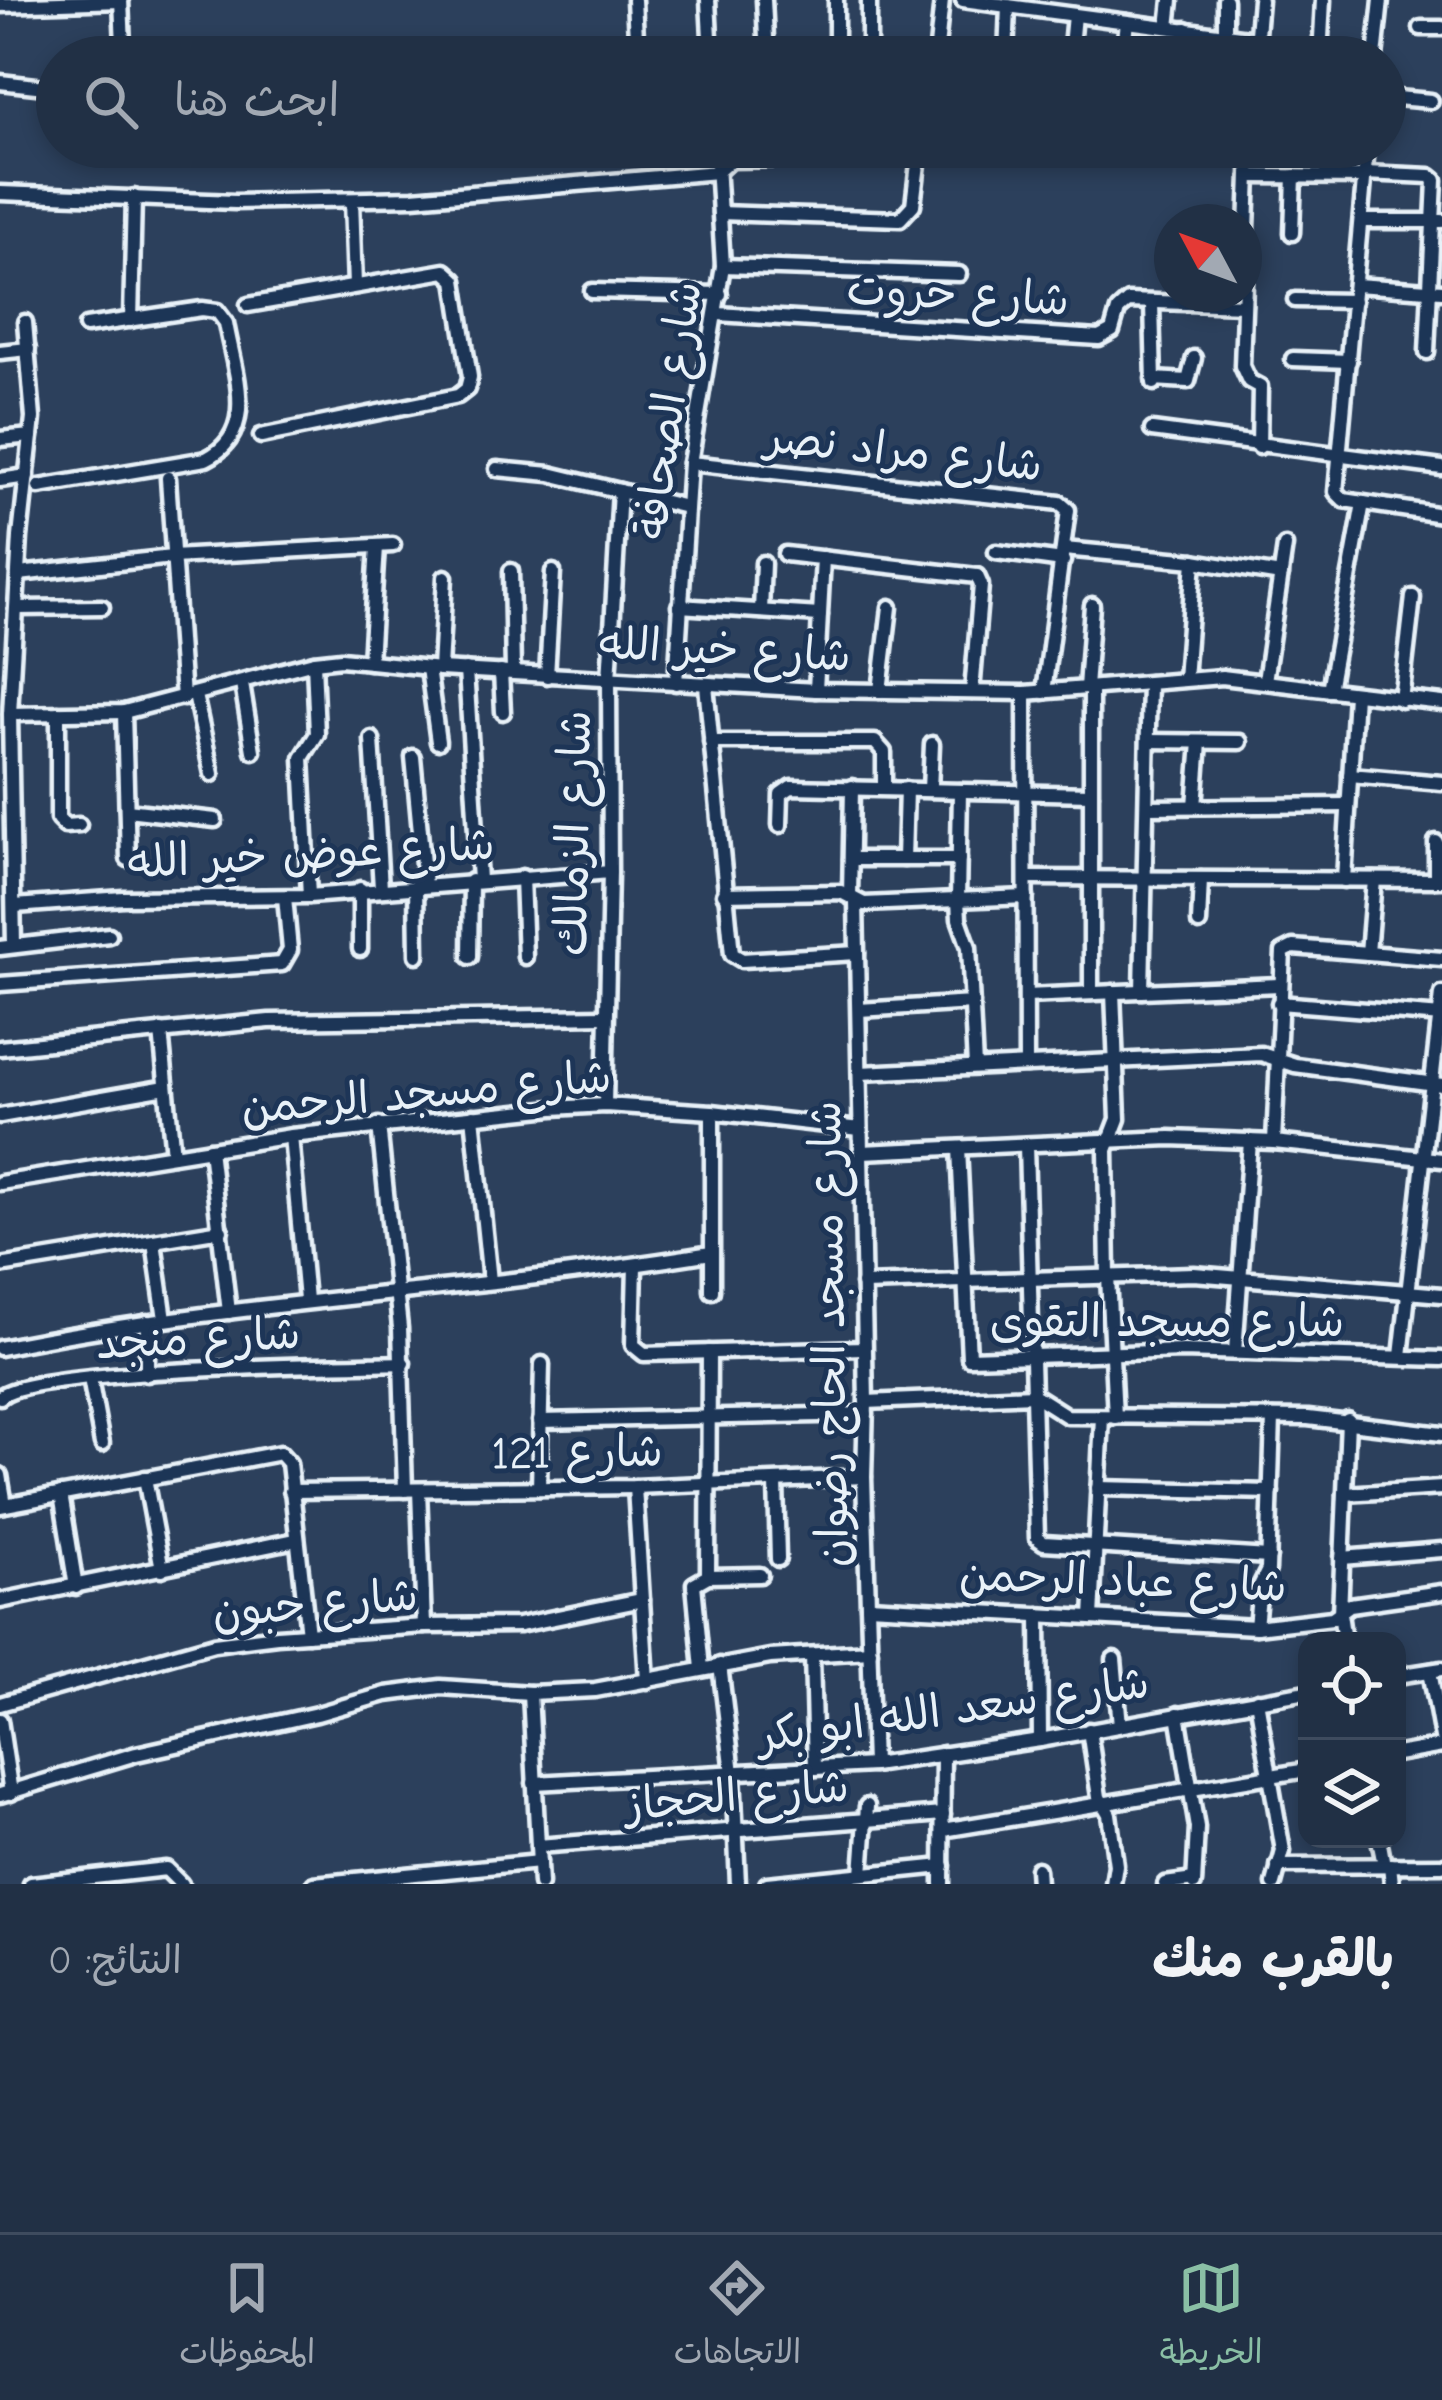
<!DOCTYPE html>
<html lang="ar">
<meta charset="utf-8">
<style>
body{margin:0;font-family:"Comic Neue","Playpen Sans Arabic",sans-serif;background:#29384c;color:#f1f3f6;direction:rtl}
.controls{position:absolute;right:36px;bottom:36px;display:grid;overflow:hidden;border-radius:24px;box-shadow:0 6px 18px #0003}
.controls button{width:108px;height:108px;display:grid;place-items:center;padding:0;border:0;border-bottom:3px solid #3e4b5e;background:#213045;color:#f1f3f6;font:60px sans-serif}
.compass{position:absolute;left:1154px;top:204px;width:108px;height:108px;border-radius:50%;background:#213045;box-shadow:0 6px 18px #0003;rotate:311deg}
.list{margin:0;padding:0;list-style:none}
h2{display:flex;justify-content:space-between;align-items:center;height:156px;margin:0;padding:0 48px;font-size:51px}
h2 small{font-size:39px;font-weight:400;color:#a2a9b3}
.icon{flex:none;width:66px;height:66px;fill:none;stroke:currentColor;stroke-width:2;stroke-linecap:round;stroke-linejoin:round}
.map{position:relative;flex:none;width:1442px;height:1884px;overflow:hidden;direction:ltr}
.search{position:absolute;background:#213045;box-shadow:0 6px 18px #0003;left:36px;right:36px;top:36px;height:132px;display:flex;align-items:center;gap:30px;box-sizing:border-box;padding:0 42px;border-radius:66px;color:#a2a9b3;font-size:45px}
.sheet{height:348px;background:#213045}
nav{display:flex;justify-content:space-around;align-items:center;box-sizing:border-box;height:168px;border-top:3px solid #3e4b5e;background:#213045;font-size:33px;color:#a2a9b3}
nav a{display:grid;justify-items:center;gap:6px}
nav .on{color:#8abfa5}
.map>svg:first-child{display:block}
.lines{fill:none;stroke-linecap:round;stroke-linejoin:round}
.street-casing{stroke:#e8f1f8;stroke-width:21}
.street{stroke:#1d3557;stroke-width:12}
.labels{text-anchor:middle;stroke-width:10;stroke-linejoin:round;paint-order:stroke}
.street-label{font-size:45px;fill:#e8f1f8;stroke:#1d3557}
</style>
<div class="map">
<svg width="1442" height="1884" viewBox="0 0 1442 1884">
<rect width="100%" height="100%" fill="#2c405c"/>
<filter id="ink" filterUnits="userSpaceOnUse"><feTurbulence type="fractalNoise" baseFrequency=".00833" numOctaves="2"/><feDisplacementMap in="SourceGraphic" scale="24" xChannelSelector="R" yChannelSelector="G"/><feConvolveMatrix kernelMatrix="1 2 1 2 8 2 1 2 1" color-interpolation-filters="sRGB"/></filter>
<g filter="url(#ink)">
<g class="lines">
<g class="street-casing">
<g id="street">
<path d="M 121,0 L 123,46 L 130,54 L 335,50"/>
<path d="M 634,0 L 637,57"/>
<path d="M 708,0 L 711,57"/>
<path d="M 764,0 L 767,57"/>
<path d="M 836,0 L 836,57"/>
<path d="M 869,0 L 869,57"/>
<path d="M 963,0 L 1255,39"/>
<path d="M 0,5 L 121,1"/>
<path d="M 1168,27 L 1171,0"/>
<path d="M 1421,28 L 1442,28"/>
<path d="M 1225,35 L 1225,0"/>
<path d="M 570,44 L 570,57"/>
<path d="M 418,55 L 418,57"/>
<path d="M 936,57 L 942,0"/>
<path d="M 1006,57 L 1008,6"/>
<path d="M 1070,57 L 1074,15"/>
<path d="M 1123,57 L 1127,22"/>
<path d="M 1182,57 L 1186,29"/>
<path d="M 1255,57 L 1260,0"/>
<path d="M 1320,57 L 1323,0"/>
<path d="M 1375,57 L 1381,0"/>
<path d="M 0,82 L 45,87"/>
<path d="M 1385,97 L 1431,101"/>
<path d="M 1250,147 L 1242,366 L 1249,381 L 1260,387 L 1259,447"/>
<path d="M 1367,147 L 1336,492 L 1344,500 L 1442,515"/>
<path d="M 1365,173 L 1430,176 L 1435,180 L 1427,352"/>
<path d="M 1249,176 L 1364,177"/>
<path d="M 0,193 L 235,202 L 413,198 L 717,172 L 730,160 L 841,158"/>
<path d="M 352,200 L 355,286"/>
<path d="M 720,213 L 900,219 L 913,205 L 920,147"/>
<path d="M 1361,221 L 1442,221"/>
<path d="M 1292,233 L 1294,176"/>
<path d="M 723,266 L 959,274"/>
<path d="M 1356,285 L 1442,291"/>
<path d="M 592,291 L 720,294"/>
<path d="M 1295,300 L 1354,301"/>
<path d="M 1152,303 L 1154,383"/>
<path d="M 248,305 L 445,271 L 455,280 L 470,377 L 467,389 L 458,396 L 261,436"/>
<path d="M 718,314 L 1099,338 L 1112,331 L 1118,310 L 1128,301 L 1244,305"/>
<path d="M 131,320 L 134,197"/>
<path d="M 0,352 L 28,349"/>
<path d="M 1293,359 L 1349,361"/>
<path d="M 1153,379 L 1188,381 L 1194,358"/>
<path d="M 1152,430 L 1442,468"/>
<path d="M 0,439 L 31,436"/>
<path d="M 690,463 L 1060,503 L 1068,510 L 1044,692"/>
<path d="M 497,469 L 550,474 L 686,507"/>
<path d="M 168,478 L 183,698"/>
<path d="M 0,480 L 27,476"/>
<path d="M 39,487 L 206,459 C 260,432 234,371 226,323 L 217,311 L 202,309 L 86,326"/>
<path d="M 1064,549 L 1194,561 L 1281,575"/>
<path d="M 996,552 L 1063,561"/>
<path d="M 785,554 L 977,576 L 981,585 L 972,692"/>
<path d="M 511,571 L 513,672"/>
<path d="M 19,574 L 172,557 L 393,545"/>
<path d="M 679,606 L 820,615"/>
<path d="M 18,608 L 102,607"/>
<path d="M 761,611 L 763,563"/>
<path d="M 370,662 L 377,546"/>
<path d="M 428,668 L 438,742"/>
<path d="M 440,669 L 445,577"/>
<path d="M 466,670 L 479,880"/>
<path d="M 501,672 L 503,712"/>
<path d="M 547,676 L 553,572"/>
<path d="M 1185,679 L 1194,561"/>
<path d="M 1265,681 L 1285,546"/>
<path d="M 676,683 L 690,463 L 723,266 L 716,147"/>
<path d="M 242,684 L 253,751"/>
<path d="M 706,685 L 732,954 L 742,960 L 857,953"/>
<path d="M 1086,688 L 1092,605"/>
<path d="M 1091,688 L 1091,993"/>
<path d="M 816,690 L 823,558"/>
<path d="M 1329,690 L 1363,503"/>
<path d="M 880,691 L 890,607"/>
<path d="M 1025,693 L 1026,1065"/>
<path d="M 195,695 L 212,774"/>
<path d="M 1401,700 L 1413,597"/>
<path d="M 124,712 L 128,859"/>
<path d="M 58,713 L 58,819 L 65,826 L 79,825"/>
<path d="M 10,714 L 124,712 L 314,662 L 341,659 L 440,669 L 816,690 L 1025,693 L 1222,677 L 1442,703"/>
<path d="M 372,739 L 381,888"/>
<path d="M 1148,741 L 1240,742"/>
<path d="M 711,742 L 875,742 L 884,752 L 884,788"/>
<path d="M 413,757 L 425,885"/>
<path d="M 1350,775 L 1442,783"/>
<path d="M 930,790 L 932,744"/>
<path d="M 960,791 L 958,900 L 959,919 L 969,947 L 975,1067"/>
<path d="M 1195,806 L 1200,742"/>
<path d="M 1147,807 L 1348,805"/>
<path d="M 127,810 L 215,820"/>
<path d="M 780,825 L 781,794 L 791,787 L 1091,794"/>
<path d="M 851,859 L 959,859"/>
<path d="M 904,859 L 906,789"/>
<path d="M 522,877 L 525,957"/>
<path d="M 1026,878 L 1442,880"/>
<path d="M 1344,880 L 1355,694"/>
<path d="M 1436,880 L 1436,842"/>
<path d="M 416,885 L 417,955"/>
<path d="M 724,894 L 841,892 L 864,904 L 1026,897"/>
<path d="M 309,896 L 302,758 L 317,734 L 314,662"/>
<path d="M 850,896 L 852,787"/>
<path d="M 856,902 L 866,1402 L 864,1477 L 873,1765"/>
<path d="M 15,906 L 123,898 L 309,896 L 610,872"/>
<path d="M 1199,923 L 1201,879"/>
<path d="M 14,946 L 10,714 L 20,537 L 33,418 L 25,322"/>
<path d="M 0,948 L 109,935"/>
<path d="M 360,949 L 360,889"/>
<path d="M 1368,953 L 1374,880"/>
<path d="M 470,957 L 471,881"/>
<path d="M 0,984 L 282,964 L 290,950 L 285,897"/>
<path d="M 1142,991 L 1149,683"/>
<path d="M 1113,992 L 1118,1119 L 1106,1150 L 1108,1276 L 1115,1417"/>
<path d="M 1026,996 L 1279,985"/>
<path d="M 1279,1003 L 1442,1016"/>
<path d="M 859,1010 L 972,1003"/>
<path d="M 161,1031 L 173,1155"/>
<path d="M 0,1048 L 269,1021 L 605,1016"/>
<path d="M 860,1073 L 1261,1054 L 1295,1065 L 1442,1085"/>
<path d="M 605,1105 L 610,872 L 609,680 L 620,491"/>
<path d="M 0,1116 L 166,1087"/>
<path d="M 473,1116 L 490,1281"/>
<path d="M 379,1125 L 400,1328 L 405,1490"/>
<path d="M 291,1136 L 306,1300"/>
<path d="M 1274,1142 L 1283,952 L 1293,947 L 1442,959"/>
<path d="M 1026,1145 L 1037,1538 L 1044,1543 L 1269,1557"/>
<path d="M 959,1148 L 969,1358 L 1183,1351 L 1442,1359"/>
<path d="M 210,1149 L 229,1312"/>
<path d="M 862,1152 L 1170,1138 L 1274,1142 L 1442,1160"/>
<path d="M 0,1183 L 291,1136 L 553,1108 L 605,1105 L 712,1112 L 860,1129"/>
<path d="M 154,1242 L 165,1319"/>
<path d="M 635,1265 L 633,1345 L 644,1354 L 864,1348"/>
<path d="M 0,1266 L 221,1230"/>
<path d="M 863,1284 L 1194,1274 L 1442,1295"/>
<path d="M 712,1291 L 712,1112"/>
<path d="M 147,1322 L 147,1374"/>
<path d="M 0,1348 C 235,1300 475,1292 711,1253"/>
<path d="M 1235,1352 L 1250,1141"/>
<path d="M 1401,1356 L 1442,994"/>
<path d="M 90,1378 L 102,1444"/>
<path d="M 0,1397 C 31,1368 342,1365 403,1363"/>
<path d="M 866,1402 L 1034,1395 L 1067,1416 L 1308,1418 L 1442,1434"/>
<path d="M 540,1421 L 866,1414"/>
<path d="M 0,1475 L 5,1505"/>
<path d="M 145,1478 L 162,1569"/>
<path d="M 776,1482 L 778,1559"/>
<path d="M 635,1487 L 647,1681"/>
<path d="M 539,1488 L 542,1364"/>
<path d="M 1098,1488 L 1271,1492"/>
<path d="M 419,1490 L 424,1626"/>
<path d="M 291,1491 L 635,1487 L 864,1477"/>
<path d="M 61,1494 L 76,1587"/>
<path d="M 1345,1494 L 1442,1488"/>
<path d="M 0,1506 L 280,1453 L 289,1463 L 308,1634"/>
<path d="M 1342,1558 L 1442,1550"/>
<path d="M 708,1576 L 709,1352"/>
<path d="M 0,1601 L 296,1540"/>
<path d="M 868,1606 L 1256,1627 L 1332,1618 L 1350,1605 L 1442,1592"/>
<path d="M 1039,1615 L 1040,1740"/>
<path d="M 1092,1618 L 1102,1417"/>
<path d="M 1256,1627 L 1260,1586 L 1268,1570 L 1273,1418"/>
<path d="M 1344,1641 L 1340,1613 L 1348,1420"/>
<path d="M 812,1655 L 815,1768"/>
<path d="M 1114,1659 L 1120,1725"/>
<path d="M 720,1665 L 733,1773 L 738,1884"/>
<path d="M 702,1669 L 694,1584 L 708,1576 L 760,1575"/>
<path d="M 1430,1671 L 1442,1738"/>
<path d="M 1397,1676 L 1442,1669"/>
<path d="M 530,1693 L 540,1884"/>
<path d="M 1257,1700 L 1283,1851 L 1274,1884"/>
<path d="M 0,1704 L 214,1644 L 277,1636 L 424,1626 L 519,1625 L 642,1600"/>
<path d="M 1178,1714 L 1197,1828 L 1194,1884"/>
<path d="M 0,1720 L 11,1793"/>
<path d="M 1089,1730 L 1099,1797 L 1109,1814 L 1116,1865 L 1113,1884"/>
<path d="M 1397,1754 L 1442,1746"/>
<path d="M 534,1783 L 873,1765 L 1040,1740 L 1307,1692"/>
<path d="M 0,1795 L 136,1754 L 317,1714 L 386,1694 L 441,1687 L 530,1693 L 595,1690 L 770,1657 L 870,1651"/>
<path d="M 943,1830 L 1307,1770"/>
<path d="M 1379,1839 L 1384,1865"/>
<path d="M 538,1846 L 943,1814"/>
<path d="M 1390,1865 L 1392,1884"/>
<path d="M 1278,1866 L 1442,1865"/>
<path d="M 1037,1869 L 1038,1884"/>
<path d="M 862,1874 L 867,1806"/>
<path d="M 31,1884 L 166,1869 L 181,1884"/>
<path d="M 314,1884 L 539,1862"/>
<path d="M 767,1884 L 943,1866"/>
<path d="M 942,1884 L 943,1754"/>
<path d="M 1165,1884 L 1194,1880"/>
</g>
</g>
<use href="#street" class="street"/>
</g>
</g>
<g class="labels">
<g class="street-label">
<text transform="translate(958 293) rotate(3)" y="16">شارع حروت</text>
<text transform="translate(667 410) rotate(-82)" y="16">شارع الصحافة</text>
<text transform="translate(904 450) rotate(6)" y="16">شارع مراد نصر</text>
<text transform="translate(725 648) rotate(3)" y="16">شارع خير الله</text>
<text transform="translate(572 833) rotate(-89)" y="16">شارع الزمالك</text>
<text transform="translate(311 852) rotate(-3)" y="16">شارع عوض خير الله</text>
<text transform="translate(426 1091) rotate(-5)" y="16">شارع مسجد الرحمن</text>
<text x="1167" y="1336">شارع مسجد التقوى</text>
<text transform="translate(828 1334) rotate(-91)" y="16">شارع مسجد الحاج رضوان</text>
<text transform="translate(198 1337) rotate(-3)" y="16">شارع منجد</text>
<text transform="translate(577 1451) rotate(-1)" y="16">شارع 121</text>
<text transform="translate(1123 1579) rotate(2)" y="16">شارع عباد الرحمن</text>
<text transform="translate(315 1602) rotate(-5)" y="16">شارع حبون</text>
<text transform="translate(953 1708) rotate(-8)" y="16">شارع سعد الله ابو بكر</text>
<text transform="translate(737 1794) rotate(-5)" y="16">شارع الحجاز</text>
</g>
</g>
</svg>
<div class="controls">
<button><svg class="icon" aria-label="locate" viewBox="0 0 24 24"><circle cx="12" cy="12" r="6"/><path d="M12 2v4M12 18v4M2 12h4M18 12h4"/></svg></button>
<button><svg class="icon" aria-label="layers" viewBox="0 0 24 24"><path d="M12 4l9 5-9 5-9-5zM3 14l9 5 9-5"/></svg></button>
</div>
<svg class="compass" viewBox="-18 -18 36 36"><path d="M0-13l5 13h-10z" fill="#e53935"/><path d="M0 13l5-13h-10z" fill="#a2a9b3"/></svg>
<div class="search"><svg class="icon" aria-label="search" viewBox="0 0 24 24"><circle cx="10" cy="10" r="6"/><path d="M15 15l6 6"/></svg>ابحث هنا</div>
</div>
<section class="sheet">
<h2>بالقرب منك<small>النتائج: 0</small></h2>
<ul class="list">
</ul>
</section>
<nav>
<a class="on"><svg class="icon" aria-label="map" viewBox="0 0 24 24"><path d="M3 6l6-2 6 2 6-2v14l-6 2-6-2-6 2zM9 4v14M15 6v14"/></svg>الخريطة</a>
<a><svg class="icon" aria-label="directions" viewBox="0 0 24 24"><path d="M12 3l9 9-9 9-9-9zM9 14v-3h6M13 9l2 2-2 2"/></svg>الاتجاهات</a>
<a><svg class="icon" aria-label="saved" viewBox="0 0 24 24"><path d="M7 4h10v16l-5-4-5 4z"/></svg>المحفوظات</a>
</nav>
